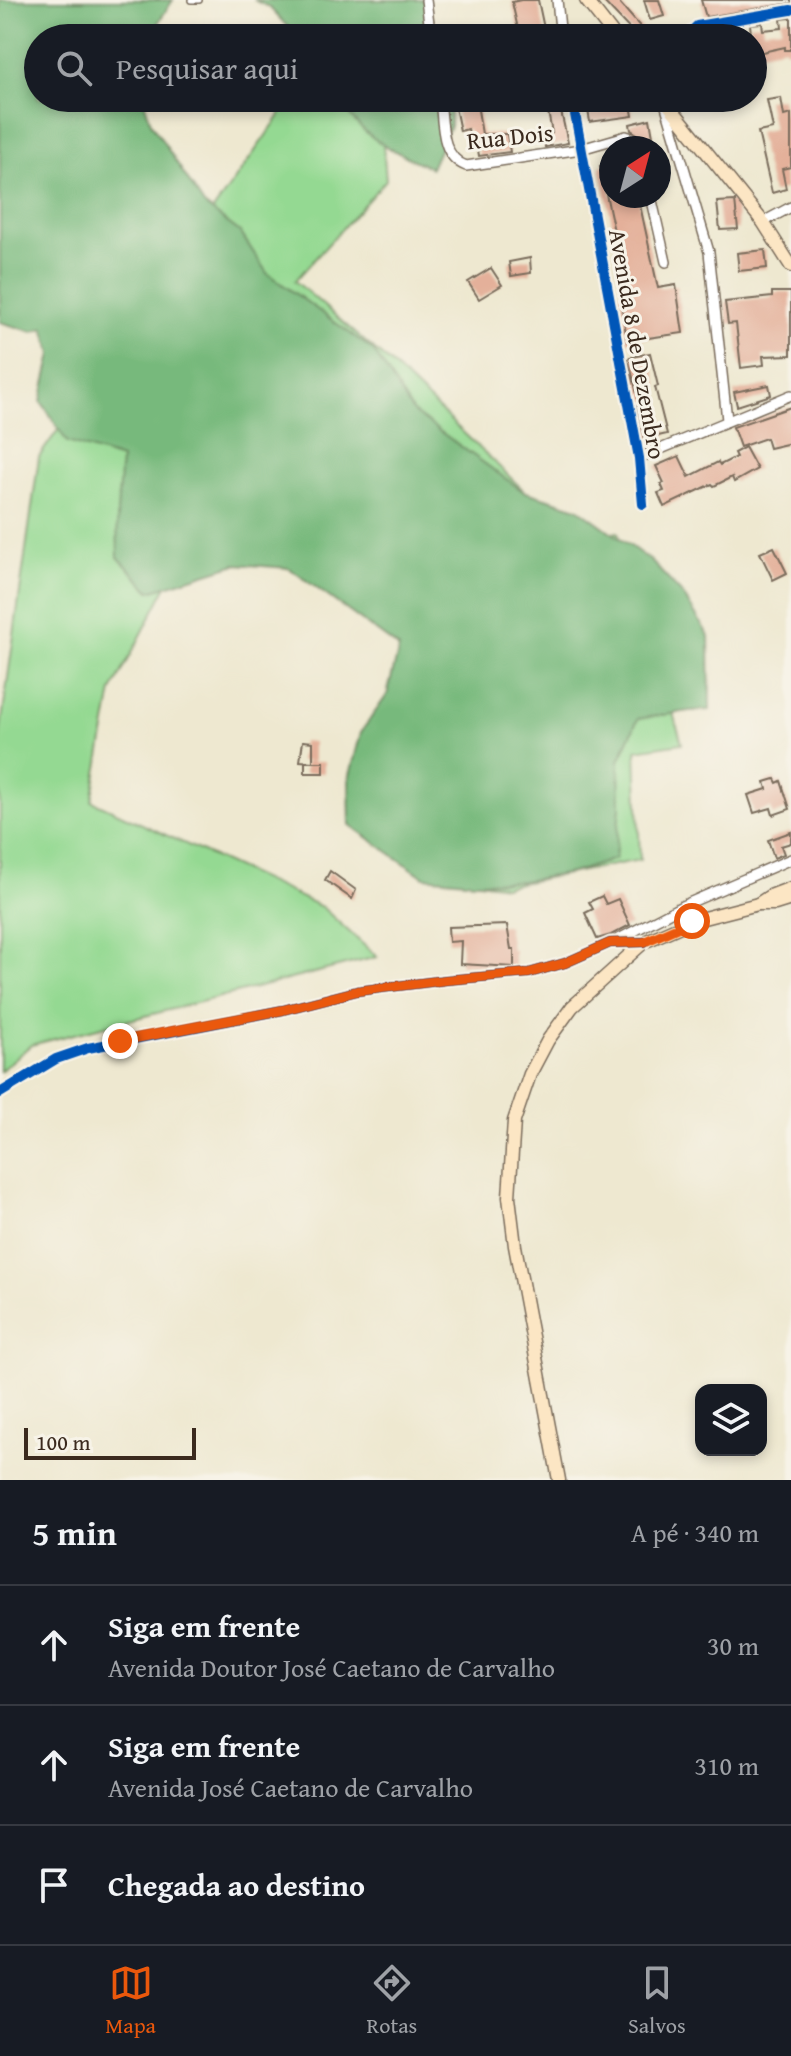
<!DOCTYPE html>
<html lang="pt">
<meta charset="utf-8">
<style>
body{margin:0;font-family:"Gentium Book Plus",serif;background:#242831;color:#f1f3f6}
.controls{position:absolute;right:24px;bottom:24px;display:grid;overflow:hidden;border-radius:16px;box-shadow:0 4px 12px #0003}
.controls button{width:72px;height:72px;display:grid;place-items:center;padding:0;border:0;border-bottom:2px solid #363941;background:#171b24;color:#f1f3f6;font:40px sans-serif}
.compass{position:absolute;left:599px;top:136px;width:72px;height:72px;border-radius:50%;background:#171b24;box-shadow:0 4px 12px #0003;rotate:36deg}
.scale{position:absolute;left:24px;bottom:20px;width:172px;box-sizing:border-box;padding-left:8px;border:4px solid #3b2a1e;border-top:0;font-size:22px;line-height:28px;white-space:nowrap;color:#3b2a1e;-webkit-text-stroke:6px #f7f3e8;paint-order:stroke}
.stop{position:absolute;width:24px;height:24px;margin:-18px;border:6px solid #ea580c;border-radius:50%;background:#fff}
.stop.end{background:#ea580c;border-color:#fff;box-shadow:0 2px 8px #0008}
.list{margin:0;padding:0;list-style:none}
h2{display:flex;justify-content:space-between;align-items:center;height:104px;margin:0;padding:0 32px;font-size:34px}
h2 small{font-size:26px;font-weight:400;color:#9ea1a6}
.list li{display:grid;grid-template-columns:52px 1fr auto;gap:24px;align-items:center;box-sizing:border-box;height:120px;padding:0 32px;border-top:2px solid #363941}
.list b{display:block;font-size:30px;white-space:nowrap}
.list p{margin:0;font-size:26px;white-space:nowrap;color:#9ea1a6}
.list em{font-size:26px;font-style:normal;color:#9ea1a6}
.icon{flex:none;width:44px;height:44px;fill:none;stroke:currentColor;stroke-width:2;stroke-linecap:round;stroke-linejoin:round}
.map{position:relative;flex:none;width:791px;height:1480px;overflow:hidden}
.search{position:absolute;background:#171b24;box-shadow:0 4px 12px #0003;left:24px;right:24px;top:24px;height:88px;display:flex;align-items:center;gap:20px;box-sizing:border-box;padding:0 28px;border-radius:44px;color:#9ea1a6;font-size:30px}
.sheet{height:464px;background:#171b24}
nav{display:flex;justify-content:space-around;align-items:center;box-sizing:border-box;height:112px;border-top:2px solid #363941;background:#171b24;font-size:22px;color:#9ea1a6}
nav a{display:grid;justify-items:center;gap:4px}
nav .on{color:#ea580c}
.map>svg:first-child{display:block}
.green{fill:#94d992;stroke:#688258;stroke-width:2}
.forest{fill:#77b97c;stroke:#59724d;stroke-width:2}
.building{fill:#e4b09a}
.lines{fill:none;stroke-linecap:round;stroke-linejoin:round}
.lane-casing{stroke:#7a6c5c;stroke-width:8}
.street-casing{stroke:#7a6c5c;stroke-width:12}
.secondary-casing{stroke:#7a6c5c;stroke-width:15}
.lane{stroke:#fff;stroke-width:5}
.street{stroke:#fff;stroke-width:9}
.secondary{stroke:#fce6c4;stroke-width:12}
.cycleway-casing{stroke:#f7f3e8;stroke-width:15}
.cycleway{stroke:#0057b8;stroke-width:10}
.route{stroke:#ea580c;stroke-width:10}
.labels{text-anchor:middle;stroke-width:6;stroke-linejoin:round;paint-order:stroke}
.street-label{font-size:24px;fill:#3b2a1e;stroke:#f7f3e8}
</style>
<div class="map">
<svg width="791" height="1480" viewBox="0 0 791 1480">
<rect width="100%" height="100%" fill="#f7f3e8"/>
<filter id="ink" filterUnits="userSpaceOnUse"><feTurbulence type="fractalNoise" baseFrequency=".0125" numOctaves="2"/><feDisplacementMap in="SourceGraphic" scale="16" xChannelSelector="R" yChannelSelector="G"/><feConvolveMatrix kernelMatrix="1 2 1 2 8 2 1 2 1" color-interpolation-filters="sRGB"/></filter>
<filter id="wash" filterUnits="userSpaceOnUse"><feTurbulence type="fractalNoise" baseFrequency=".006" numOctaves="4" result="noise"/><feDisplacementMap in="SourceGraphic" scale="32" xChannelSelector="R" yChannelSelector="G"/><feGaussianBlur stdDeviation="1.8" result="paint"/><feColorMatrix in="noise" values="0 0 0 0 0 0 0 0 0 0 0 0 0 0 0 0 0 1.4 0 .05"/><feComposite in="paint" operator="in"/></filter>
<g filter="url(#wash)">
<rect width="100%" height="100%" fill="#eee8d0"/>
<path class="green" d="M 286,98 L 379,98 L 386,180 L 295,281 L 391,364 L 572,536 L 618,532 L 682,743 L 636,750 L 640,860 L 505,886 L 439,876 L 414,663 L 296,554 L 172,576 L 112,691 L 92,801 L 322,907 L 377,957 L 31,1045 L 0,1071 L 0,734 L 39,457 L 279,117 Z"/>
<g class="forest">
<path d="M 0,0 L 173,0 L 148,38 L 38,38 L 38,98 L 143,98 L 151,123 L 204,205 L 240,232 L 267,273 L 373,350 L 413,412 L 523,491 L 578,508 L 651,561 L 683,595 L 709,636 L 710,710 L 689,711 L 638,719 L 619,761 L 620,807 L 615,859 L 572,873 L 522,881 L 476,882 L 424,877 L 350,825 L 349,779 L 361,732 L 387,695 L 399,648 L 289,568 L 236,564 L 150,591 L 118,557 L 117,512 L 121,459 L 67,442 L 41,401 L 52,354 L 44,328 L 33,332 L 0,322 Z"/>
<path d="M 254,0 L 424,0 L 436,38 L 298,38 L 269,7 Z"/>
<path d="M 337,98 L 450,98 L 450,126 L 431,168 C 389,149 363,139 337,98 Z"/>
</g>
<g id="blocks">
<g class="building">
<path d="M 521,0 L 538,0 L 546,38 L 520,38 L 512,2 Z"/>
<path d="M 602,0 L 617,0 L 650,38 L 638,38 Z"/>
<path d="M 644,0 L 659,0 L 664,16 L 650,20 Z"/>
<path d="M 701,0 L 791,0 L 791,3 L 706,17 Z"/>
<path d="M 791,18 L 791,50 L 785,50 L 785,47 L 753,54 L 750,24 L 762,23 L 763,30 L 782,28 L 781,19 Z"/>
<path d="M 453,98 L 476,98 L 482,134 L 507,134 L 510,152 L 479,156 L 477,144 L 472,145 L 468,129 L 460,131 Z"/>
<path d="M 531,98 L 565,98 L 566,106 L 560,107 L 568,143 L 545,147 L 544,135 L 552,133 L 547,106 L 533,109 Z"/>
<path d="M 586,98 L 630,98 L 633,116 L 590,122 Z"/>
<path d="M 781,98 L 784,116 L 791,114 L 791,167 L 782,169 L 786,189 L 772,193 L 758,132 L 773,129 L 767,100 Z"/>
<path d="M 650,119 L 653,136 L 644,138 L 631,130 L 630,124 Z"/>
<path d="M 611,164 L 611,196 L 638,196 L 658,288 L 676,285 L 683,333 L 627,341 L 620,293 L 627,292 L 600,166 Z"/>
<path d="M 735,201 L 738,229 L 720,230 L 717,202 Z"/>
<path d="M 765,250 L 767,268 L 739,271 L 737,253 Z"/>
<path d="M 530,258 L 531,273 L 511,276 L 509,262 Z"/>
<path d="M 491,268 L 502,285 L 479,299 L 468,282 Z"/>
<path d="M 772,292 L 791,292 L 791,355 L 763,356 L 764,365 L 741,368 L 736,323 L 728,324 L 725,302 L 772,297 Z"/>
<path d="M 650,353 L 658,386 L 655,387 L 667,434 L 645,439 L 637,406 L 640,405 L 628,358 Z"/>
<path d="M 769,385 L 771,395 L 737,406 L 734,392 Z"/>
<path d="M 791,407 L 791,443 L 769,448 L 766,438 L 740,447 L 733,427 Z"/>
<path d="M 745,447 L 757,469 L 734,482 L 732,477 L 714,486 L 712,484 L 664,507 L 658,493 L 664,491 L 661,484 L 664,483 L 656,466 L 679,456 L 689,477 L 718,462 L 720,465 L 736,457 L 734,453 Z"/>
<path d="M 774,547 L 787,573 L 773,580 L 760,553 Z"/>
<path d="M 303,741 L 313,742 L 313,762 L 300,761 Z"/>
<rect x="305" y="762" width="19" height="11"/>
<path d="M 775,779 L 777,783 L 781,781 L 790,809 L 773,815 L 771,808 L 754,813 L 748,795 L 767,789 L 765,782 Z"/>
<path d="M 791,832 L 791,843 L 781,846 L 784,854 L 774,858 L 768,840 Z"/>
<path d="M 330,871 L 356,890 L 352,899 L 325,880 Z"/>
<path d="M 602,896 L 606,904 L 618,899 L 630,925 L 611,935 L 597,939 L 585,913 L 593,909 L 589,902 Z"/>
<path d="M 507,925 L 511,949 L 514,949 L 514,967 L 460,964 L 461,941 L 449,942 L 448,927 Z"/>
</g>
</g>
</g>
<g filter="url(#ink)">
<use href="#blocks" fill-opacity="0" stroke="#7a6c5c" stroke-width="2"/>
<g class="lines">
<g class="lane-casing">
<path id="lane" d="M 191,0 L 199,0"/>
</g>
<g class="street-casing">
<g id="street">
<path d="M 426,0 L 431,38"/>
<path d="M 557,0 L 561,38"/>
<path d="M 692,38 L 691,32 L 697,26 L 791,10"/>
<path d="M 440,98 C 443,123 440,156 466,166 L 581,149 L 626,136 C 633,138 640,141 641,148"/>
<path d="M 572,98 L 639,458 L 643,504"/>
<path d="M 665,103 L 709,252 L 727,420"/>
<path d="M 651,196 L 666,262"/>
<path d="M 763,222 L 791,207"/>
<path d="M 639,458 L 791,395"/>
<path d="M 617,940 L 682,906 L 791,859"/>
<path d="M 0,1093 L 56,1059 L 88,1048 L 283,1010 L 357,991 L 446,980 L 529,973 L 565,963 L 610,943 L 644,942"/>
</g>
</g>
<g class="secondary-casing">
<g id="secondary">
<path d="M 586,0 L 616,38"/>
<path d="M 663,98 L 763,222 L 791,266"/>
<path d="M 758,904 L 770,896 L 791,888"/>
<path d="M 559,1480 L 515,1246 L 509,1197 L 514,1121 L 530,1074 L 548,1040 L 572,1007 L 644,942 L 692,921 L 758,904 L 775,904 L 791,899"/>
</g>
</g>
<use href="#lane" class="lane"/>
<use href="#street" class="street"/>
<use href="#secondary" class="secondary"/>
<g class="cycleway-casing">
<g id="cycleway">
<path d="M 692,38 L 691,32 L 697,26 L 791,10"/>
<path d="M 572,98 L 639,458 L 643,504"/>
<path d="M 0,1093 L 56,1059 L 88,1048 L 283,1010 L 357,991 L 446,980 L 529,973 L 565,963 L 610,943 L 644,942"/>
</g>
</g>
<use href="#cycleway" class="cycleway"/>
</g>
</g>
<g class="lines" filter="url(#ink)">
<path class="route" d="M 120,1041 L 283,1010 L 357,991 L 446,980 L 529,973 L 565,963 L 610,943 L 644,942 L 692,921"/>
</g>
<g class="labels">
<g class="street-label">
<text transform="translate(510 137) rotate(-6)" y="8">Rua Dois</text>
<text transform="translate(637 344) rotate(80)" y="8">Avenida 8 de Dezembro</text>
</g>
</g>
</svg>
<div class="controls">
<button><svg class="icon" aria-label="layers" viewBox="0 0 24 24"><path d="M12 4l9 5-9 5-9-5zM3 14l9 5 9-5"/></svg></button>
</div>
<svg class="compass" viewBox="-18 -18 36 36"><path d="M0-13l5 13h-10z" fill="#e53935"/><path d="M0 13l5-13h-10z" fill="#9ea1a6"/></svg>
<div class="scale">100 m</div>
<div class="stop" style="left:692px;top:921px"></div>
<div class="stop end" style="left:120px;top:1041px"></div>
<div class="search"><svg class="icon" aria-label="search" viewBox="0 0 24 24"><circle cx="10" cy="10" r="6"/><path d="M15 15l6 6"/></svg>Pesquisar aqui</div>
</div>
<section class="sheet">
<h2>5 min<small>A pé · 340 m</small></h2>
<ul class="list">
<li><svg class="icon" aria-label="ahead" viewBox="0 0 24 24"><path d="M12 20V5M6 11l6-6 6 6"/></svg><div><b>Siga em frente</b><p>Avenida Doutor José Caetano de Carvalho</p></div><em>30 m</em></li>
<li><svg class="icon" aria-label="ahead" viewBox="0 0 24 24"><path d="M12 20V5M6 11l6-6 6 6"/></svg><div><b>Siga em frente</b><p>Avenida José Caetano de Carvalho</p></div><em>310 m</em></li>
<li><svg class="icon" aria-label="arrive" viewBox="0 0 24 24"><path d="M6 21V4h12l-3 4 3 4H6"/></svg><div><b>Chegada ao destino</b></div></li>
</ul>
</section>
<nav>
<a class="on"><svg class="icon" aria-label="map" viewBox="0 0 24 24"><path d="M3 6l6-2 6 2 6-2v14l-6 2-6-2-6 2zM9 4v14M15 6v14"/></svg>Mapa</a>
<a><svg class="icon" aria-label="directions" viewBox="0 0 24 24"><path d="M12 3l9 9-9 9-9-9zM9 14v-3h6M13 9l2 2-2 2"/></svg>Rotas</a>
<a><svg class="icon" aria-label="saved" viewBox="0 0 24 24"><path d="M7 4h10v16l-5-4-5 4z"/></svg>Salvos</a>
</nav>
